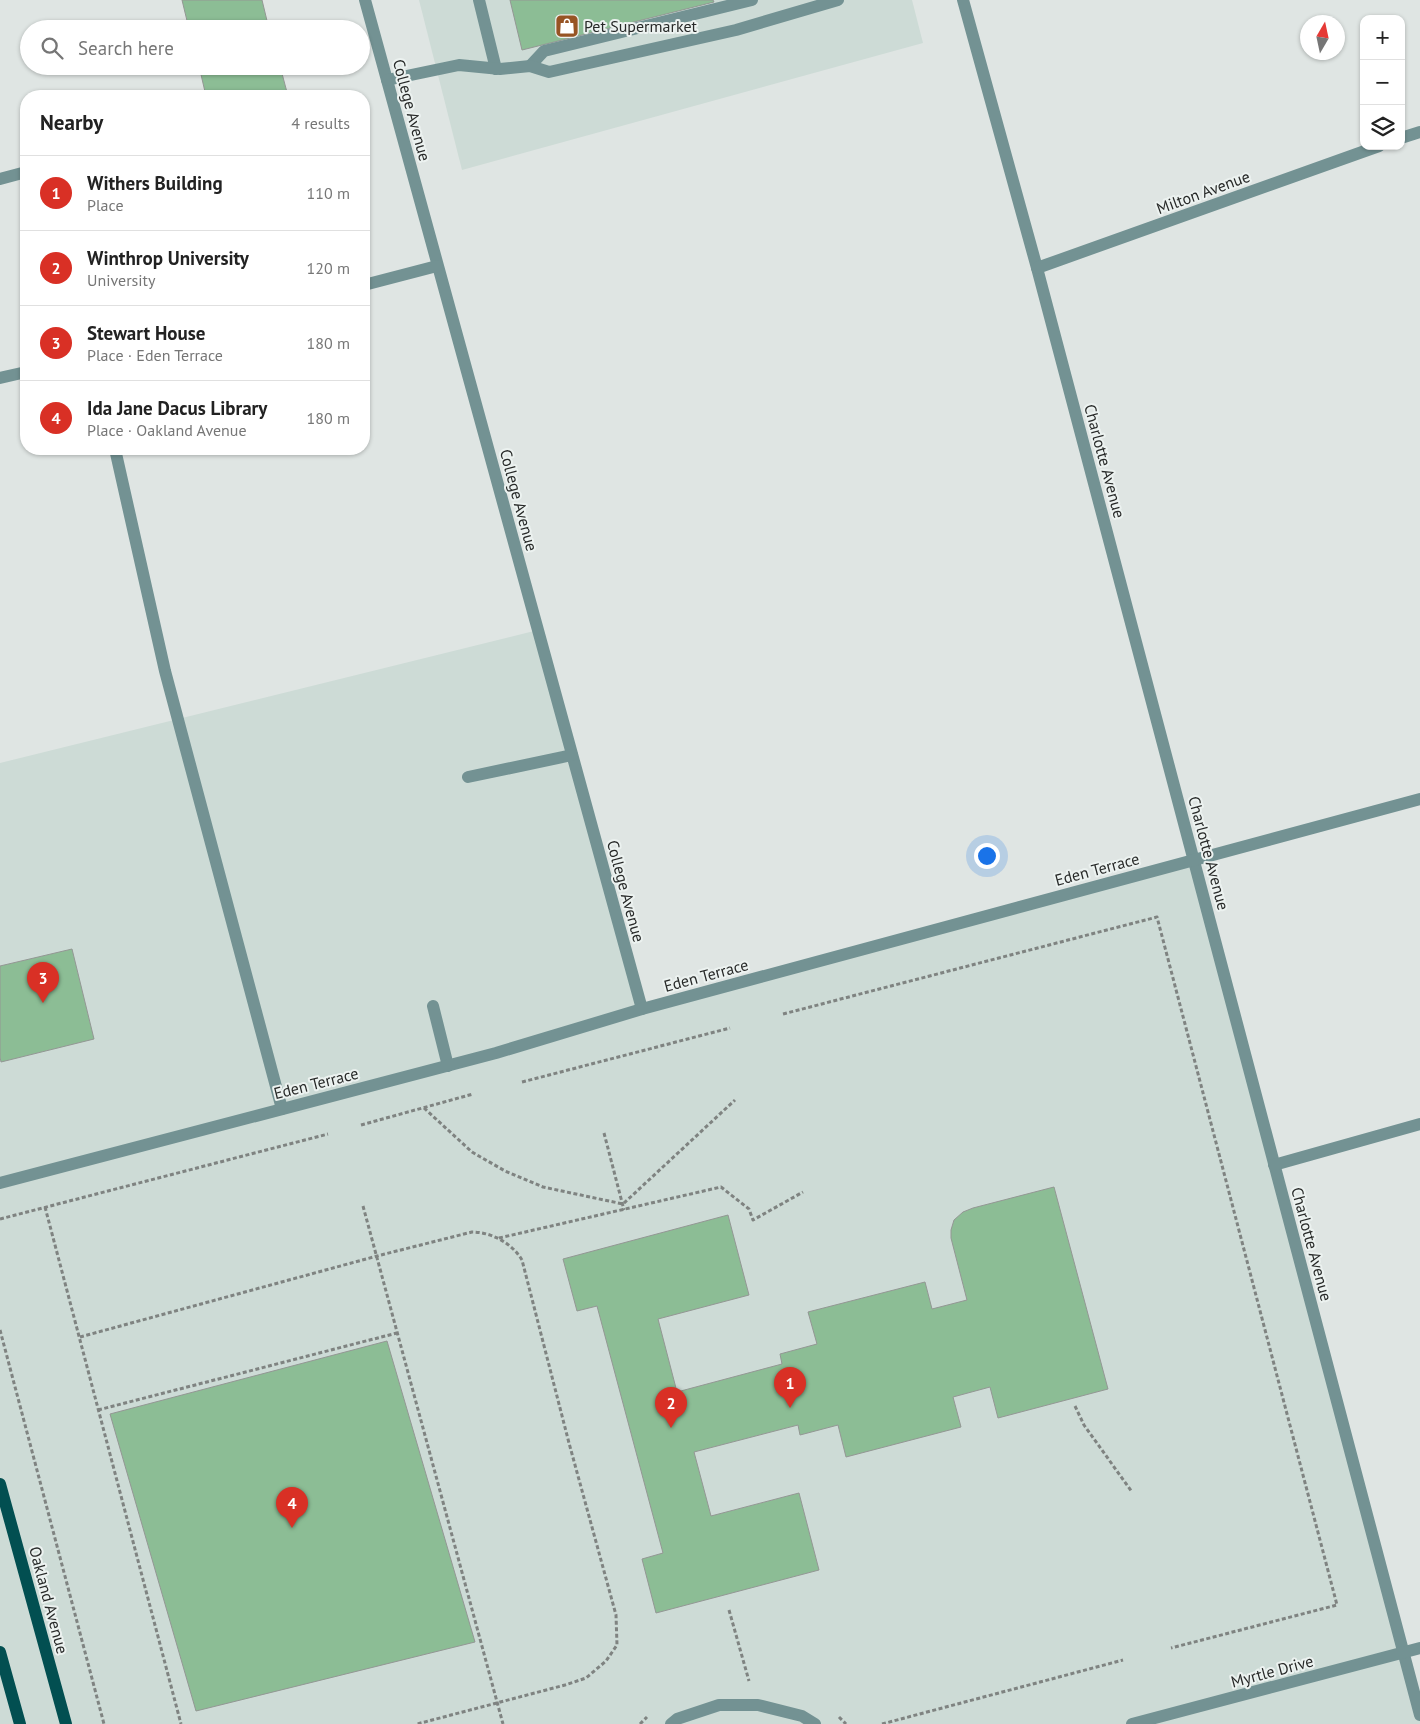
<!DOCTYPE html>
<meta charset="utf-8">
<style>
body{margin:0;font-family:"PT Sans",sans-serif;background:#f2f2f2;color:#222}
.controls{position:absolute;right:15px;top:15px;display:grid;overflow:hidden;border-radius:10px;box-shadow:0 1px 4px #0004}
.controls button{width:45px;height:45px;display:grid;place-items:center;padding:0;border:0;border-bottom:1px solid #e0e0e0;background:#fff;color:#222;font:25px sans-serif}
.compass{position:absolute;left:1300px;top:15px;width:45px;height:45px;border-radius:50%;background:#fff;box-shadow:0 1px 4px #0004;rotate:9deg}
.you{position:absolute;left:986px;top:855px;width:18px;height:18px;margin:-12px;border:4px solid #fff;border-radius:50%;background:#1a73e8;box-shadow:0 0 0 8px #1a73e833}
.badge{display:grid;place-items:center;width:32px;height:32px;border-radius:50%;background:#d93025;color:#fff;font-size:16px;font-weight:700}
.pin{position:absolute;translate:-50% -41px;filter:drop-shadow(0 1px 2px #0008)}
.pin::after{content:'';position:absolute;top:26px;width:18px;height:15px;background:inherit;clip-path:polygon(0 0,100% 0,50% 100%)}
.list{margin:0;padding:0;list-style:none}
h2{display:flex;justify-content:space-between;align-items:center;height:65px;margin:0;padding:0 20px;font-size:21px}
h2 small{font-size:16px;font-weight:400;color:#767676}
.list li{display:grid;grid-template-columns:32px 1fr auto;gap:15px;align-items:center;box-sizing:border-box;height:75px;padding:0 20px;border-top:1px solid #e0e0e0}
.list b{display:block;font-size:19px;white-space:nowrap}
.list p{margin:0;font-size:16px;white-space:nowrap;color:#767676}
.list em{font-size:16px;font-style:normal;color:#767676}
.icon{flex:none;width:28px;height:28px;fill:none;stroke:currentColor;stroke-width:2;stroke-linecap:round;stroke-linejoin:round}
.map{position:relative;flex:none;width:1420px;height:1724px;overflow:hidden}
.search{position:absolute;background:#fff;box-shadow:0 1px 4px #0004;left:20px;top:20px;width:350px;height:55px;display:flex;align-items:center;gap:12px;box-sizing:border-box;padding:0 18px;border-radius:28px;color:#767676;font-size:19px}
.panel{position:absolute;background:#fff;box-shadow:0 1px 4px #0004;left:20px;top:90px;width:350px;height:365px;border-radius:20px}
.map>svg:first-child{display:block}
.built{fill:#cddbd6}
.building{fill:#8cbd95;stroke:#939794}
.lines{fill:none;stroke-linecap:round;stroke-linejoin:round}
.path{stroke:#7f8381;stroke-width:3;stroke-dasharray:4 2.5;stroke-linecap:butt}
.minor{stroke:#739293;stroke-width:12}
.major{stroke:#024f51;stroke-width:12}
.labels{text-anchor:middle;stroke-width:4;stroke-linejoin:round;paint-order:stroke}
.poi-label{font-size:16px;fill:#272928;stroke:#ecf2f0;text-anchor:start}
.street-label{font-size:16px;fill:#272928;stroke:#ecf2f0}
</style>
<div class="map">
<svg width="1420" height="1724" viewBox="0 0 1420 1724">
<rect width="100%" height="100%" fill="#dfe5e3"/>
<g class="built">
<path d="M 419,0 L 912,0 L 923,43 L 462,170 Z"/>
<path d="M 538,630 L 642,1009 L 1193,860 L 1420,1711 L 1420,1724 L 0,1724 L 0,763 Z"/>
</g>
<g class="building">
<path d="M 182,0 L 262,0 L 269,29 L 189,29 Z"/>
<path d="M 510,0 L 713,0 L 714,2 L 522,50 Z"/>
<path d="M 199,66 L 280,66 L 288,96 L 206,96 Z"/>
<path d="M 72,949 L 94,1039 L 1,1062 L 0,1057 L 0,966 Z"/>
<path d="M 1054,1187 L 1108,1389 L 998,1418 L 990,1387 L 953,1397 L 961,1427 L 846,1457 L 838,1425 L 800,1435 L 798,1425 L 694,1452 L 711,1516 L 799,1493 L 819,1570 L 656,1613 L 642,1559 L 663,1553 L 597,1306 L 577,1311 L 563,1259 L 728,1215 L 749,1295 L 658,1319 L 677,1392 L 782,1364 L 780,1354 L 817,1344 L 808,1312 L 925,1282 L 932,1309 L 967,1300 L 951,1238 L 951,1230 L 954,1220 L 963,1212 L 973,1208 Z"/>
<path d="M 387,1341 L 475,1642 L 196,1711 L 110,1414 Z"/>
</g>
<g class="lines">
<g class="path">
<path d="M 783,1014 L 1157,917 L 1337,1605 L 1171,1648"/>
<path d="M 522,1082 L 730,1028"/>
<path d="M 424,1108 L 472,1152 L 505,1171 L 543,1187 L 623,1204 L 735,1100"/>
<path d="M 361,1125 L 473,1094"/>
<path d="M 604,1133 L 624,1210"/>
<path d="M 363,1206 L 503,1724"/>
<path d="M 45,1207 L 181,1724"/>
<path d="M 0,1219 L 328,1134"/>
<path d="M 499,1238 L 721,1187 L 749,1209 L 753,1220 L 803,1192"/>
<path d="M 0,1330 L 104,1724"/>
<path d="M 80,1337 L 377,1256 L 472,1232 C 491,1232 512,1243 522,1260 L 569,1443 L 616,1615 L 617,1645 L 606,1661 L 586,1678 L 565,1685 L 417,1724"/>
<path d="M 1075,1406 L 1084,1425 L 1132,1492"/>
<path d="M 98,1410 L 397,1333"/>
<path d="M 729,1610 L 749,1681"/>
<path d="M 839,1717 L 846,1724"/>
<path d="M 640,1724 L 647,1717"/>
<path d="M 882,1724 L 1123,1660"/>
</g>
<g class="minor">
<path d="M 365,0 L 642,1009"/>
<path d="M 479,0 L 496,69"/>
<path d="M 963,0 L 1037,268 L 1420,1715"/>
<path d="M 530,66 L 544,51 L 752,0"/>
<path d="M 387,80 L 459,65 L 500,69 L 530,66 L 549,72 L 736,30 L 838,0"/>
<path d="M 1401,138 L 1420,132"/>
<path d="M 0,179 L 26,172"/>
<path d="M 1037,268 L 1379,146"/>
<path d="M 364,285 L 437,266"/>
<path d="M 0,378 L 26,372"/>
<path d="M 115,449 L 165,671 L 282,1109"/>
<path d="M 468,777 L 572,755"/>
<path d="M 433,1006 L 448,1066"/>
<path d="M 1274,1165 L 1420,1124"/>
<path d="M 0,1183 L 496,1053 L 642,1009 L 1420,799"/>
<path d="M 671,1724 L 677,1719 L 719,1705 L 758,1705 L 802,1716 L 815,1724"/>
<path d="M 1132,1724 L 1420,1648"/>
</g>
<g class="major">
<path d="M 0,1484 L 66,1724"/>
<path d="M 0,1652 L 20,1724"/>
</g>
</g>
<defs>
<g id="shop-square" transform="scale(1.25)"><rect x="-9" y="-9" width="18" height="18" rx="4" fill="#975424" stroke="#ecf2f0"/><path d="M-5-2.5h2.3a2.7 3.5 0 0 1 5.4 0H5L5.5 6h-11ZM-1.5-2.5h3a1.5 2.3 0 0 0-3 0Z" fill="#fff"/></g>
</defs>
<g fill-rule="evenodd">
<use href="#shop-square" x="567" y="26"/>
</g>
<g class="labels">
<g class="poi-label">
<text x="584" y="32">Pet Supermarket</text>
</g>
<g class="street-label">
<text transform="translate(412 110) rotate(75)" y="6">College Avenue</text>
<text transform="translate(1203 192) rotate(-20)" y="6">Milton Avenue</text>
<text transform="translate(1105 461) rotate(75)" y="6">Charlotte Avenue</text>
<text transform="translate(519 500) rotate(75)" y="6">College Avenue</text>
<text transform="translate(1209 853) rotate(75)" y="6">Charlotte Avenue</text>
<text transform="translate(1097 869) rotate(-15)" y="6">Eden Terrace</text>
<text transform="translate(626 891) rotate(75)" y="6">College Avenue</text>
<text transform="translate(706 975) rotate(-15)" y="6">Eden Terrace</text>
<text transform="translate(316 1083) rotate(-14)" y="6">Eden Terrace</text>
<text transform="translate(1312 1244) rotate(75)" y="6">Charlotte Avenue</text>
<text transform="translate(49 1600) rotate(75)" y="6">Oakland Avenue</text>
<text transform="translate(1272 1671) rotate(-15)" y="6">Myrtle Drive</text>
</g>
</g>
</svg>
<div class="controls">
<button>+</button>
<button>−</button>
<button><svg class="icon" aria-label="layers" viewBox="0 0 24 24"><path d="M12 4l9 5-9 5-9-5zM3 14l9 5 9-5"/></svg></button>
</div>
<svg class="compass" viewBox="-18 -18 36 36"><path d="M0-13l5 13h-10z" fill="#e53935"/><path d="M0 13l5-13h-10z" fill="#767676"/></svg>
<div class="you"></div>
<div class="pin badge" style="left:790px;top:1408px">1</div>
<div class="pin badge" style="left:671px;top:1428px">2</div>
<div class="pin badge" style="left:43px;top:1003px">3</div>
<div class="pin badge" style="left:292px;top:1528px">4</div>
<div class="search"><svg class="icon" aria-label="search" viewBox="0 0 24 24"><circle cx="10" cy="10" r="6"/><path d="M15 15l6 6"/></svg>Search here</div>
<section class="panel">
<h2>Nearby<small>4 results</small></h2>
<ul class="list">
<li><span class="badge">1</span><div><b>Withers Building</b><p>Place</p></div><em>110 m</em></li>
<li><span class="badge">2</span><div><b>Winthrop University</b><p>University</p></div><em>120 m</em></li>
<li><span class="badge">3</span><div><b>Stewart House</b><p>Place · Eden Terrace</p></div><em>180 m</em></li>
<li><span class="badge">4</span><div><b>Ida Jane Dacus Library</b><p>Place · Oakland Avenue</p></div><em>180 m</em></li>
</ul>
</section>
</div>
